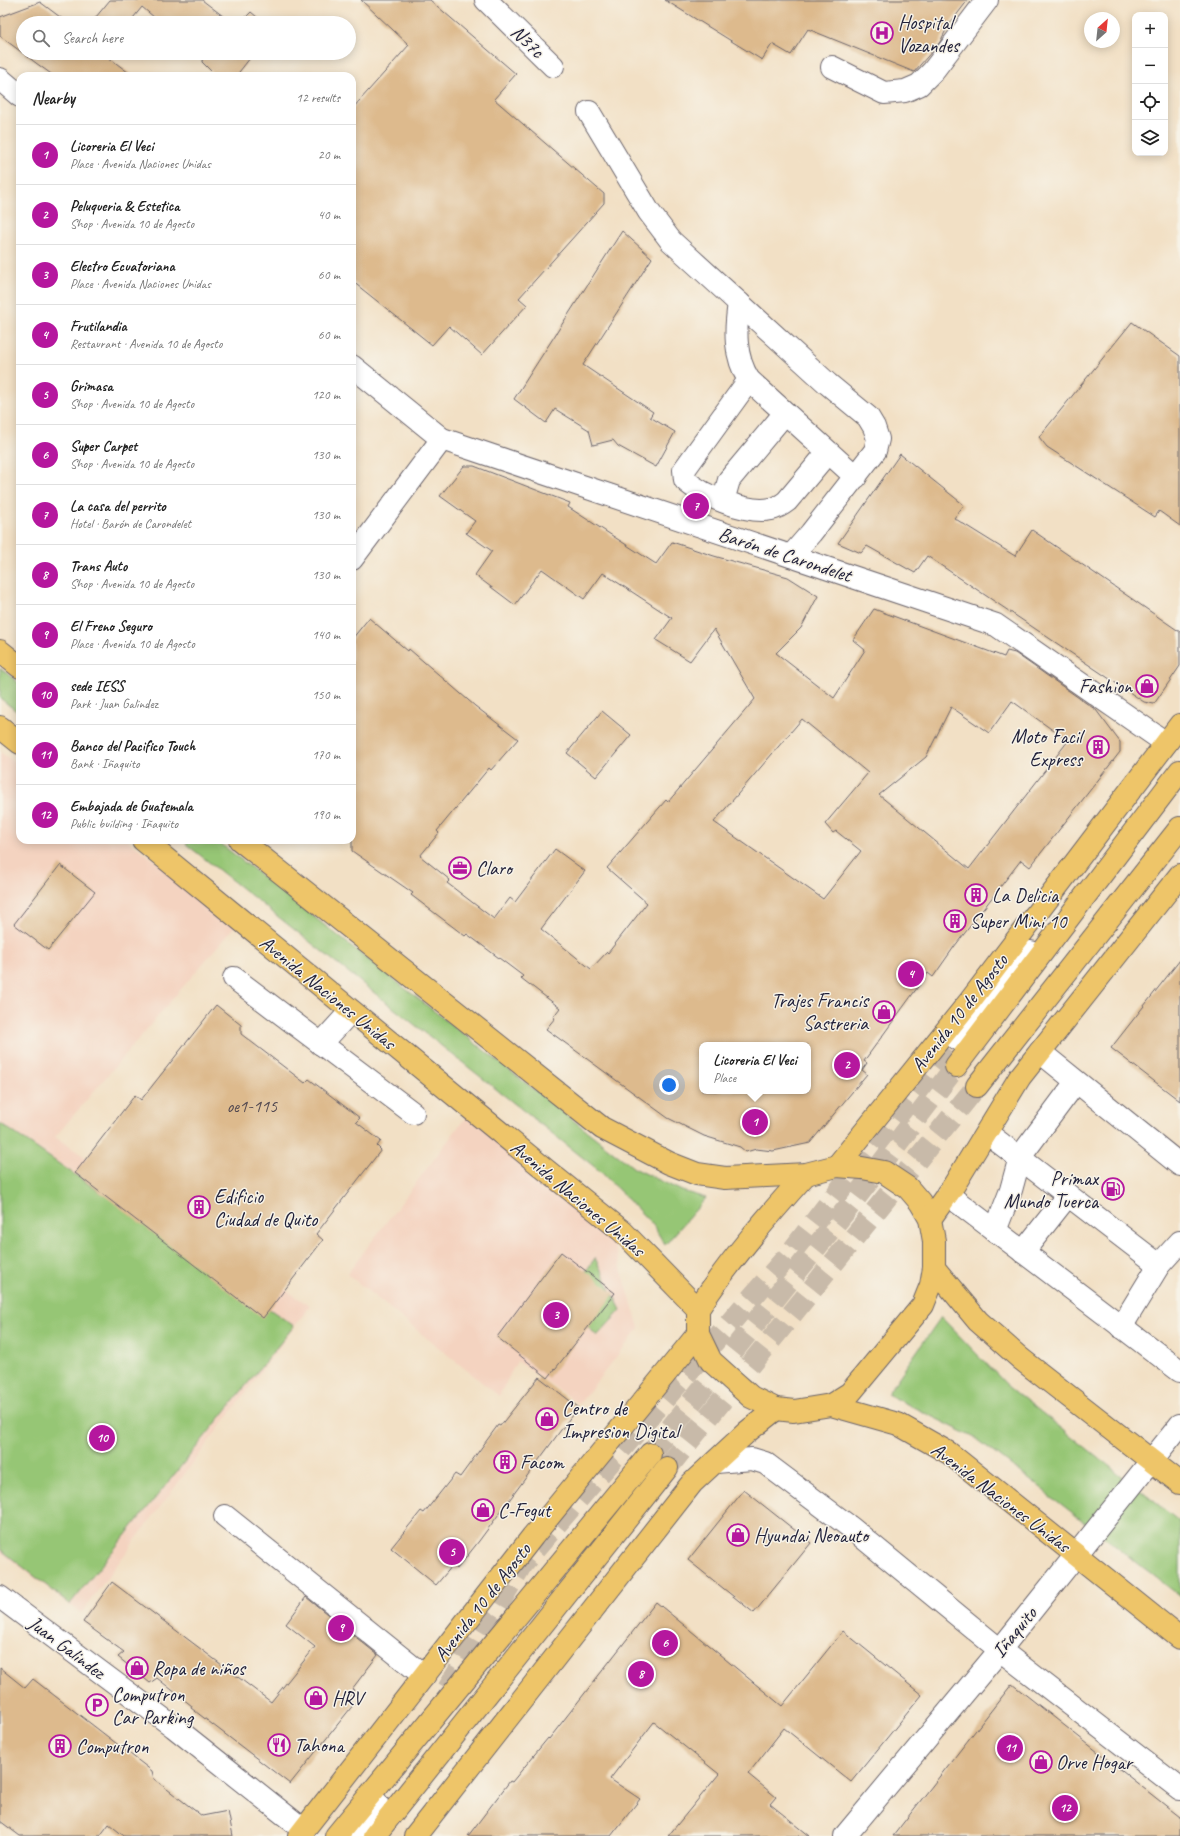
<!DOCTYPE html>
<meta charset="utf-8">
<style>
body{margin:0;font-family:Caveat,sans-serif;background:#f6f6f6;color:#222}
.controls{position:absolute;right:12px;top:12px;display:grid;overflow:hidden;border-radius:8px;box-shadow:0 2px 10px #0003}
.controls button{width:36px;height:36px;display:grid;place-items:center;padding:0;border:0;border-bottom:1px solid #e0e0e0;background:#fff;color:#222;font:20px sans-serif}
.compass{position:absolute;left:1084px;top:12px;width:36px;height:36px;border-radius:50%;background:#fff;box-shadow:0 2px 10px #0003;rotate:27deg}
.you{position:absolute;left:669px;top:1085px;width:14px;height:14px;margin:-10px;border:3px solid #fff;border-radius:50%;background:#1a73e8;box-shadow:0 0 0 6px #1a73e833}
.badge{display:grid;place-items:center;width:26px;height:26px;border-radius:50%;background:#b5179e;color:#fff;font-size:13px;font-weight:700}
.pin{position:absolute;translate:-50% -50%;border:2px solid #fff;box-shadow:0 1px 4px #0006}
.popup{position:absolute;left:699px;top:1042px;width:112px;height:52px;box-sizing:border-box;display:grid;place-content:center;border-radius:8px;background:#fff;filter:drop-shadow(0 1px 3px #0005);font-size:13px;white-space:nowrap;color:#767676}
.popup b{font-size:15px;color:#222}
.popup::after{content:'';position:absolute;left:50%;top:100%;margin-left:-8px;border:8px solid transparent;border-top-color:#fff}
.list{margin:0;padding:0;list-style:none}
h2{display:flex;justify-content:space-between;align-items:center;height:52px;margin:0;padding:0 16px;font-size:17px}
h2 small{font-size:13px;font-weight:400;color:#767676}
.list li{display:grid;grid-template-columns:26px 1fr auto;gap:12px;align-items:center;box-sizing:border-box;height:60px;padding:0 16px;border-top:1px solid #e0e0e0}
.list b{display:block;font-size:15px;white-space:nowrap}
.list p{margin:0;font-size:13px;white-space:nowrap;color:#767676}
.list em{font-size:13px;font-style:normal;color:#767676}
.icon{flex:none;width:22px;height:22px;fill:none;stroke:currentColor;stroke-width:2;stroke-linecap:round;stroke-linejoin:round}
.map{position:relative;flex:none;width:1180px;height:1836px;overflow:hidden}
.search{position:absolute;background:#fff;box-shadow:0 2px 10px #0003;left:16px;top:16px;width:340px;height:44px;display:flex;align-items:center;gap:10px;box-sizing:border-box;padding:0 14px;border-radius:22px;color:#767676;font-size:15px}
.panel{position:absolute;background:#fff;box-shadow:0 2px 10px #0003;left:16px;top:72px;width:340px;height:772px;border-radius:12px}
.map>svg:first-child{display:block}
.built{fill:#f4d3c0}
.green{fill:#96c675;stroke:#5c7458}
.building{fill:#ddba8d;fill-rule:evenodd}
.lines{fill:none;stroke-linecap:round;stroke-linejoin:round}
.minor-tunnel{stroke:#c8baa9;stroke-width:22;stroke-dasharray:22 11;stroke-linecap:butt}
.major-tunnel{stroke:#c8baa9;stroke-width:22;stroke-dasharray:22 11;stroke-linecap:butt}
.minor-casing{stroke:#6b646b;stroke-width:24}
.major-casing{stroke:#6b646b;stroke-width:24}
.minor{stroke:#fff;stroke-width:22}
.major{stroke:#eec569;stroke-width:22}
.labels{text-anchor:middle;stroke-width:3;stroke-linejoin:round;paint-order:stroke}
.number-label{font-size:18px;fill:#514850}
.poi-label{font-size:20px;fill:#22223b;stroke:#f7f3e8;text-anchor:start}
.street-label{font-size:20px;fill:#22223b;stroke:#f7f3e8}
</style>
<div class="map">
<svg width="1180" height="1836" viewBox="0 0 1180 1836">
<rect width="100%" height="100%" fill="#f7f3e8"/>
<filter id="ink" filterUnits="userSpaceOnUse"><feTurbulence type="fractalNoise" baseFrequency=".025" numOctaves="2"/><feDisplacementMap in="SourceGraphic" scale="8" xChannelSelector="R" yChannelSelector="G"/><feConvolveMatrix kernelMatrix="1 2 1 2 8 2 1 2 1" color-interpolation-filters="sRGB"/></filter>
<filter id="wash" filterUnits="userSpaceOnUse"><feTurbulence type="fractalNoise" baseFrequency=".012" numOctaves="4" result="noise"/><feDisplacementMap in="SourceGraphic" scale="16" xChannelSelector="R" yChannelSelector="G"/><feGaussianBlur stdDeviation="0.9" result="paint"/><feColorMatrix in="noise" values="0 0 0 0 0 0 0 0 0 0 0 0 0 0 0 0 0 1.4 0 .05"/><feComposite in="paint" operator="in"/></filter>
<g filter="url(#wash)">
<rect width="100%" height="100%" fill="#f2e0c5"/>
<g class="built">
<path d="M 0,752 L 20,766 L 20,840 L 126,840 L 240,920 L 55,1137 L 310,1306 L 81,1613 L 0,1552 Z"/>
<path d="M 472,1109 L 606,1218 L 639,1328 L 579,1404 L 517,1361 L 499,1396 L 347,1274 Z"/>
</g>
<g class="green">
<path d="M 0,668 L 20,684 L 20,714 L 0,698 Z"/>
<path d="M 189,840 L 216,840 L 634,1168 L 682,1191 L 706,1198 L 665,1245 L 653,1225 L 601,1172 L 186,844 Z"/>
<path d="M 0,1123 L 294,1326 L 70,1604 L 0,1549 Z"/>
<path d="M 595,1258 L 621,1310 L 597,1336 L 565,1302 Z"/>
<path d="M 941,1317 L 1008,1386 L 1180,1522 L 1180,1596 L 977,1439 L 887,1394 Z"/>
</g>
<g id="blocks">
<g class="building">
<path d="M 110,0 L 202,0 L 232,23 L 161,23 L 142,7 L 129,23 L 91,23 Z"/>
<path d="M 361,0 L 430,0 L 516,74 L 494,99 L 604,194 L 604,203 L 519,298 L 527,305 L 482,355 L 449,326 L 432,345 L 352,281 L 352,109 L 409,45 Z"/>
<path d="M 665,0 L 968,0 L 948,26 L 940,42 L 914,72 L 808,29 L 791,55 L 772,44 L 762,60 Z"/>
<path d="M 40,2 L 68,23 L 23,23 L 23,53 L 105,53 L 104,54 L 133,76 L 54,76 L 36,63 L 0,36 L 0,17 Z"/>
<path d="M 251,12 L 264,23 L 240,23 Z"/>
<path d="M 203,53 L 254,53 L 236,76 L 216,76 L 202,62 Z"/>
<path d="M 622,231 L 652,258 L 583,365 L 653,412 L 650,417 L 675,432 L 656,467 L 618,446 L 613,440 L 593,445 L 589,430 L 555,409 L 546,423 L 514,399 Z"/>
<path d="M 1132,322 L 1180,356 L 1180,526 L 1159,511 L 1155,517 L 1047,447 L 1039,437 Z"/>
<path d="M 900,454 L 964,505 L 954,518 L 1015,556 L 1032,530 L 1180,632 L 1180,666 L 1154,704 L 1144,702 L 927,556 L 915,573 L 867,546 L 861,553 L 838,543 Z"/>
<path d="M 464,466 L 474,466 L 570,503 L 568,507 L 656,564 L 672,542 L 714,556 L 788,577 L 818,596 L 801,628 L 776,653 L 834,698 L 865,650 L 853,640 L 874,609 L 1004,657 L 1007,651 L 1015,653 L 1096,710 L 1120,742 L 1120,752 L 1030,867 L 1021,860 L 954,947 L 933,977 L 928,973 L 864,1061 L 867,1063 L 862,1070 L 867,1074 L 810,1143 L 773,1151 L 756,1149 L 746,1152 L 740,1147 L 704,1136 L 668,1118 L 546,1029 L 555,1018 L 553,1017 L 560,1008 L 521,978 L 523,976 L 467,934 L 465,936 L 411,895 L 413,893 L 352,851 L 352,639 L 369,618 L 408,651 L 409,649 L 475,706 L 518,739 L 491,770 L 489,768 L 437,831 L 439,833 L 420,856 L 450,880 L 447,883 L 494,919 L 510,898 L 515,902 L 555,849 L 585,871 L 541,929 L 591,969 L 607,952 L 608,953 L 647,903 L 607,868 L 666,800 L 668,802 L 755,699 L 714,629 L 690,661 L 656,640 L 672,618 L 603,573 L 584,599 L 542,569 L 515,605 L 475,575 L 492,551 L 466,533 L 475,521 L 440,496 ZM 1012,701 L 1068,741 L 969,869 L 879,795 L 926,757 L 951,707 L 989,733 ZM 802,719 L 868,773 L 825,824 L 833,833 L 836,831 L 861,851 L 823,899 L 714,822 ZM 702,1045 L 808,1045 L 808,1091 L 702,1091 Z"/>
<path d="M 602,711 L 631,735 L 596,777 L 567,753 Z"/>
<path d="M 60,865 L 95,892 L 48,950 L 14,924 Z"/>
<path d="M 1180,960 L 1180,1101 L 1111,1048 Z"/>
<path d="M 216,1005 L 241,1025 L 241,1034 L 305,1083 L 309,1079 L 360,1118 L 356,1122 L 381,1141 L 377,1146 L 381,1150 L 316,1234 L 323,1240 L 263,1318 L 75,1173 L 135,1095 L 141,1100 Z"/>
<path d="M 561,1252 L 615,1293 L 548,1378 L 497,1337 Z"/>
<path d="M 539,1377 L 578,1407 L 479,1541 L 457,1569 L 453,1565 L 436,1585 L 391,1548 L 421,1511 L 424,1513 L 455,1474 L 460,1477 L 498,1425 L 500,1426 Z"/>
<path d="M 744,1490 L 811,1543 L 754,1613 L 688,1560 Z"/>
<path d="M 112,1582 L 271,1702 L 315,1647 L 286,1624 L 306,1597 L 378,1655 L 352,1689 L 354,1690 L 348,1698 L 354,1704 L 290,1784 L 191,1708 L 192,1706 L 157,1678 L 150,1683 L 118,1657 L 124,1652 L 83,1622 Z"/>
<path d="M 656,1602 L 782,1706 L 843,1631 L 922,1695 L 851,1782 L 784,1728 L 748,1774 L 776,1797 L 770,1804 L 810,1836 L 668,1836 L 719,1774 L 654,1722 L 610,1779 L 640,1799 L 611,1836 L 468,1836 L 510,1781 L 512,1782 L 548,1738 L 549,1739 Z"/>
<path d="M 0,1668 L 25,1688 L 33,1679 L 152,1771 L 154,1779 L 202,1816 L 228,1811 L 233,1836 L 124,1836 L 109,1824 L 100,1836 L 20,1836 L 0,1821 Z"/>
<path d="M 1012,1684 L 1180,1817 L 1180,1836 L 893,1836 Z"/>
</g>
</g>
</g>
<g filter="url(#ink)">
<use href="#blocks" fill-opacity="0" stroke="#6b646b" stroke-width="1"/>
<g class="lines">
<path class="minor-tunnel" d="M 448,1689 L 522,1564 L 793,1250 L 957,1039"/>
<g class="major-tunnel">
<path d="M 650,1454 L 850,1205 L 956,1066"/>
<path d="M 667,1468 L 977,1086"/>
</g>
<g class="minor-casing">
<g id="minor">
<path d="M 486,0 L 553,66"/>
<path d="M 832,67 L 884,93 L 905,91 L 919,85 L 933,71 L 987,0"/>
<path d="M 0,79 L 20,96"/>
<path d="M 589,112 L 649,212 L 671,241 L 828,384 L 868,417 L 874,427 L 878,439 L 875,451 L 811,533 L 791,556"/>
<path d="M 739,303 C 735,330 734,356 749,380 L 856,477"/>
<path d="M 352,366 L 442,439 L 996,625 L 1166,743"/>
<path d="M 749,380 L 684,470 L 685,480 C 702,496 748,514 771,509 C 778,508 782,505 787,501 L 828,452"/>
<path d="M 723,501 L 729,480 L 785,413"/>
<path d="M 352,559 L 442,439"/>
<path d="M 234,978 L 413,1113"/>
<path d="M 957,1039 L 1031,952"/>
<path d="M 321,1044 L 351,1011"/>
<path d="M 1040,1052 L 1180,1165"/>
<path d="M 987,1133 L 1159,1265"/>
<path d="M 947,1194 L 1180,1371"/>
<path d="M 995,1231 L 1011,1190 L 1020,1157 L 1076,1082"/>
<path d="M 1023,1252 L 1068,1195"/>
<path d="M 1121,1327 L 1159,1265 L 1180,1242"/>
<path d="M 716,1462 L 752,1459 L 765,1463 L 850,1527 L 1000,1650 L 1180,1789"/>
<path d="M 225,1516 L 424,1676"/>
<path d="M 0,1597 L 174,1727 L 304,1830"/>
<path d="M 350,1836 L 377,1803"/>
<path d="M 845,1836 L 1000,1650 L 1180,1425"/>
</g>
</g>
<g class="major-casing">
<g id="major">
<path d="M 0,651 L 20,667"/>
<path d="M 0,727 L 20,743"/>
<path d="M 143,840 L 546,1170 L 622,1231 L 698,1309 L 698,1334 L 711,1361 L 751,1397 L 776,1409 L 794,1411 L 831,1405 L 898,1424 L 949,1453 L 1180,1638"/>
<path d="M 240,840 L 602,1128 L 669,1163 L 697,1174 L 725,1178 L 806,1174 L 837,1166 L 862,1168 L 884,1172 L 908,1188 L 920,1202 L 930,1219 L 934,1241 L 934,1268 L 931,1285 L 923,1305 L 850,1393 L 831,1405"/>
<path d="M 956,1066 L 1180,771"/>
<path d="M 977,1086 L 1180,828"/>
<path d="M 837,1166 L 970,1001 L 1180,725"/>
<path d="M 930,1219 L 954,1185 L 1020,1077 L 1180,875"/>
<path d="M 934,1268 L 978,1321 L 1021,1359 L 1180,1483"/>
<path d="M 698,1309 C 729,1261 768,1216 806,1174"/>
<path d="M 299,1836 L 533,1536 L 698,1334"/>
<path d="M 336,1836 L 650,1454"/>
<path d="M 374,1836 L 667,1468"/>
<path d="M 415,1836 L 692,1483 L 747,1432 L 776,1409"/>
</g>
</g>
<use href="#minor" class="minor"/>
<use href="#major" class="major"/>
</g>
</g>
<defs>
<g id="hospital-ring" transform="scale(1.15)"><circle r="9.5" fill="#f7f3e8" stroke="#b5179e" stroke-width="1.5"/><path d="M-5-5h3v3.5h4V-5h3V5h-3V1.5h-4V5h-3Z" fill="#b5179e"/></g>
<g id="shop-ring" transform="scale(1.15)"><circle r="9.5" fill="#f7f3e8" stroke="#b5179e" stroke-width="1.5"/><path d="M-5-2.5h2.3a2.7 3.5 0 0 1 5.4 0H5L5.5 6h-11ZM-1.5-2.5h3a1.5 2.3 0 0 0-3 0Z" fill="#b5179e"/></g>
<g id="building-ring" transform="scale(1.15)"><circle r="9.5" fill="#f7f3e8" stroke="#b5179e" stroke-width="1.5"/><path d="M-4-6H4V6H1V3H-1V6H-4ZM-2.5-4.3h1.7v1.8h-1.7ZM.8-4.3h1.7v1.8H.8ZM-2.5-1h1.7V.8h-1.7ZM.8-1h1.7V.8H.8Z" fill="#b5179e"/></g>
<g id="office-ring" transform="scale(1.15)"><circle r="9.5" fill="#f7f3e8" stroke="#b5179e" stroke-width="1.5"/><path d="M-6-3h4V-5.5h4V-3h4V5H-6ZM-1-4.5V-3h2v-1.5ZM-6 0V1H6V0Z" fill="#b5179e"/></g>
<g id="fuel-ring" transform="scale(1.15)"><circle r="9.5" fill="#f7f3e8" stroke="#b5179e" stroke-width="1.5"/><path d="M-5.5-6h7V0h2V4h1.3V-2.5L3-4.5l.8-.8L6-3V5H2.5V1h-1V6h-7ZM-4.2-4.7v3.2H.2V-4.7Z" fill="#b5179e"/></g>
<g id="parking-ring" transform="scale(1.15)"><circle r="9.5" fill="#f7f3e8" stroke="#b5179e" stroke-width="1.5"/><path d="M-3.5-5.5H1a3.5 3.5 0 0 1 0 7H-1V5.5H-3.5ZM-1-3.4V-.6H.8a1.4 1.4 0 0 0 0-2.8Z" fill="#b5179e"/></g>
<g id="restaurant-ring" transform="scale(1.15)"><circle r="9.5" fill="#f7f3e8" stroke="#b5179e" stroke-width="1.5"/><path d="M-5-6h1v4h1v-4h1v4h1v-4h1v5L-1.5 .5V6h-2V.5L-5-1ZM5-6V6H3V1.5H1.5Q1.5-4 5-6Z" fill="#b5179e"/></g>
</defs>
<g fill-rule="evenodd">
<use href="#hospital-ring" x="882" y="33"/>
<use href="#shop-ring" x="1147" y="686"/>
<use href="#building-ring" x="1098" y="747"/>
<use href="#office-ring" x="460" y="868"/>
<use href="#building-ring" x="976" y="895"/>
<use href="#building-ring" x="955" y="921"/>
<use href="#shop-ring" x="884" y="1012"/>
<use href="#fuel-ring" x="1113" y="1189"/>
<use href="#building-ring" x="199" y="1207"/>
<use href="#shop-ring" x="547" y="1419"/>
<use href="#building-ring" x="505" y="1462"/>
<use href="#shop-ring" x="483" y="1510"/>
<use href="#shop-ring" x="738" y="1535"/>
<use href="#shop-ring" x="137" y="1668"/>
<use href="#shop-ring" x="316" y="1698"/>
<use href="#parking-ring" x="97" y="1705"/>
<use href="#restaurant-ring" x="279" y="1745"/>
<use href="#building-ring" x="60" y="1746"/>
<use href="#shop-ring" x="1041" y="1762"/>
</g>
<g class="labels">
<g class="number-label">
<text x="252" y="1112">oe1-115</text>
</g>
<g class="poi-label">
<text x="898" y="29">Hospital<tspan x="898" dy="23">Vozandes</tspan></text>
<text x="1132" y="693" text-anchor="end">Fashion</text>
<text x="1082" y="743" text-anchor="end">Moto Facil<tspan x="1082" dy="23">Express</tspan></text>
<text x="476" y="875">Claro</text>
<text x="992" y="902">La Delicia</text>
<text x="970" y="928">Super Mini 10</text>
<text x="868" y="1007" text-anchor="end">Trajes Francis<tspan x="868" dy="23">Sastreria</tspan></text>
<text x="1098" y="1185" text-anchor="end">Primax<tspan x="1098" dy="23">Mundo Tuerca</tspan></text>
<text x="214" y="1203">Edificio<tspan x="214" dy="23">Ciudad de Quito</tspan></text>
<text x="562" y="1415">Centro de<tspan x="562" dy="23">Impresion Digital</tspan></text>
<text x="520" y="1469">Facom</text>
<text x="498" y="1517">C-Fegut</text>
<text x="754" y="1542">Hyundai Neoauto</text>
<text x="152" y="1675">Ropa de niños</text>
<text x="112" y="1701">Computron<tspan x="112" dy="23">Car Parking</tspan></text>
<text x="332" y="1705">HRV</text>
<text x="294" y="1752">Tahona</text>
<text x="76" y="1753">Computron</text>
<text x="1056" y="1769">Orve Hogar</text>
</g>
<g class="street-label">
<text transform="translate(528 41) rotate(44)" y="7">N37c</text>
<text transform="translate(785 554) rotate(18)" y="7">Barón de Carondelet</text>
<text transform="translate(328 992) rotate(39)" y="7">Avenida Naciones Unidas</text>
<text transform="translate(959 1013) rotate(-52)" y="7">Avenida 10 de Agosto</text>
<text transform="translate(578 1198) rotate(40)" y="7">Avenida Naciones Unidas</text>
<text transform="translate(1001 1497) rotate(37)" y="7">Avenida Naciones Unidas</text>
<text transform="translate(482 1602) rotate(-52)" y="7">Avenida 10 de Agosto</text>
<text transform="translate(1014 1632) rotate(-51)" y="7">Iñaquito</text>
<text transform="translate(67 1647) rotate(37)" y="7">Juan Galindez</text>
</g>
</g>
</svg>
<div class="controls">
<button>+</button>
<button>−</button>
<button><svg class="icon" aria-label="locate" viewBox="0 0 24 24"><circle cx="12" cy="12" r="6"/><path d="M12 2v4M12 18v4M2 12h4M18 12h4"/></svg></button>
<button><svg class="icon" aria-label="layers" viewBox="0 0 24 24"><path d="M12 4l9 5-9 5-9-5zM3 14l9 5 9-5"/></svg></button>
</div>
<svg class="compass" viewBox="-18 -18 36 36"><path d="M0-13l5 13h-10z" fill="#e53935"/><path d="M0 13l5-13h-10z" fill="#767676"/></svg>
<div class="you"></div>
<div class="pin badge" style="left:755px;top:1122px">1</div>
<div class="popup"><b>Licoreria El Veci</b>Place</div>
<div class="pin badge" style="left:847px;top:1065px">2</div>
<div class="pin badge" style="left:556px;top:1315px">3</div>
<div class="pin badge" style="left:911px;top:974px">4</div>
<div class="pin badge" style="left:452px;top:1552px">5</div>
<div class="pin badge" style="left:665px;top:1643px">6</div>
<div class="pin badge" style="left:696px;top:506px">7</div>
<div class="pin badge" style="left:641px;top:1674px">8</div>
<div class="pin badge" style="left:341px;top:1628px">9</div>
<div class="pin badge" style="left:102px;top:1438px">10</div>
<div class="pin badge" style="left:1010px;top:1748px">11</div>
<div class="pin badge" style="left:1065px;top:1808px">12</div>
<div class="search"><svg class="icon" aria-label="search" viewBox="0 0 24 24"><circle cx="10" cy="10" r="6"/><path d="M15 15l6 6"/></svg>Search here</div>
<section class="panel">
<h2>Nearby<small>12 results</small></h2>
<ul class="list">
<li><span class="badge">1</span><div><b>Licoreria El Veci</b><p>Place · Avenida Naciones Unidas</p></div><em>20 m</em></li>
<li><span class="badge">2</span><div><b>Peluqueria &amp; Estetica</b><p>Shop · Avenida 10 de Agosto</p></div><em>40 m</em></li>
<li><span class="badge">3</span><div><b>Electro Ecuatoriana</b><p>Place · Avenida Naciones Unidas</p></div><em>60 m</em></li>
<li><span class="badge">4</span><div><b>Frutilandia</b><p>Restaurant · Avenida 10 de Agosto</p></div><em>60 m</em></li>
<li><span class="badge">5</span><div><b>Grimasa</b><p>Shop · Avenida 10 de Agosto</p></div><em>120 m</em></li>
<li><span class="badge">6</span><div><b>Super Carpet</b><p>Shop · Avenida 10 de Agosto</p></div><em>130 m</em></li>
<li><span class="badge">7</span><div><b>La casa del perrito</b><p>Hotel · Barón de Carondelet</p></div><em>130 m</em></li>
<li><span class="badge">8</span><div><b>Trans Auto</b><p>Shop · Avenida 10 de Agosto</p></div><em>130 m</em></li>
<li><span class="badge">9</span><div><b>El Freno Seguro</b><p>Place · Avenida 10 de Agosto</p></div><em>140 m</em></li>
<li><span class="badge">10</span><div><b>sede IESS</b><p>Park · Juan Galindez</p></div><em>150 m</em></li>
<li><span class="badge">11</span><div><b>Banco del Pacifico Touch</b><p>Bank · Iñaquito</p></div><em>170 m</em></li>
<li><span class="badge">12</span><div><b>Embajada de Guatemala</b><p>Public building · Iñaquito</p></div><em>190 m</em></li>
</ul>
</section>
</div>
